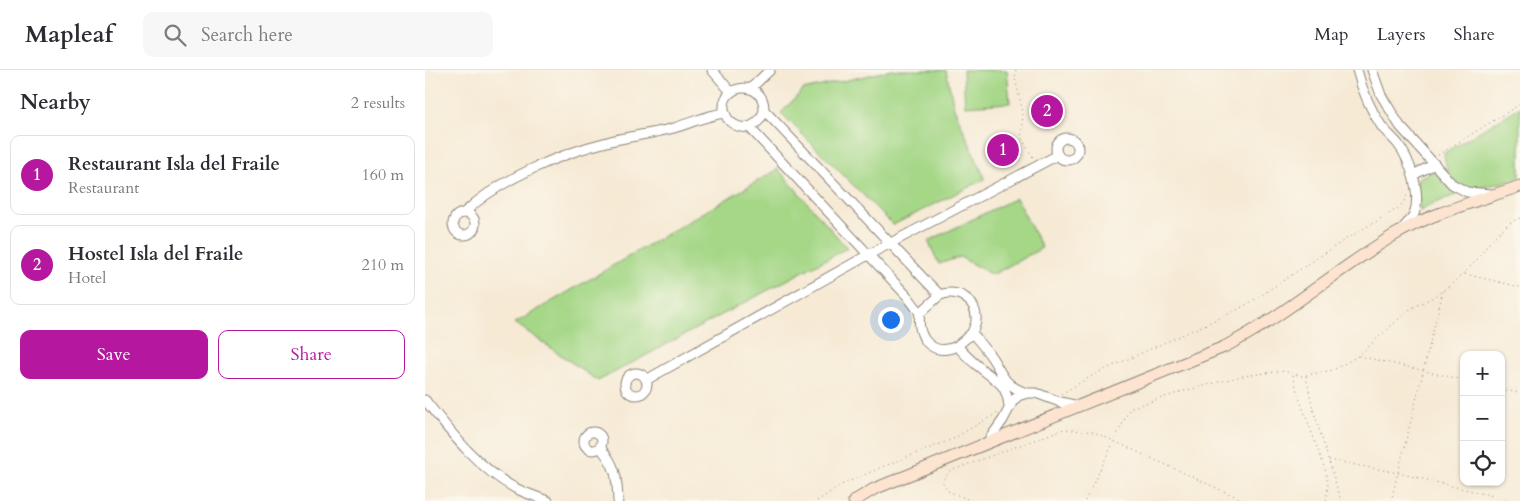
<!DOCTYPE html>
<meta charset="utf-8">
<style>
body{margin:0;font-family:Cardo,serif;background:#f7f7f7;color:#2b2b33}
.controls{position:absolute;right:15px;bottom:15px;display:grid;overflow:hidden;border-radius:10px;box-shadow:0 1px 4px #0004}
.controls button{width:45px;height:45px;display:grid;place-items:center;padding:0;border:0;border-bottom:1px solid #e1e1e2;background:#fff;color:#2b2b33;font:25px sans-serif}
.you{position:absolute;left:465px;top:249px;width:18px;height:18px;margin:-12px;border:4px solid #fff;border-radius:50%;background:#1a73e8;box-shadow:0 0 0 8px #1a73e833}
.badge{display:grid;place-items:center;width:32px;height:32px;border-radius:50%;background:#b5179e;color:#fff;font-size:16px;font-weight:700}
.pin{position:absolute;translate:-50% -50%;border:2px solid #fff;box-shadow:0 1px 5px #0006}
.list{margin:0;padding:0;list-style:none}
h2{display:flex;justify-content:space-between;align-items:center;height:65px;margin:0;padding:0 20px;font-size:21px}
h2 small{font-size:16px;font-weight:400;color:#7c7c81}
.list li{display:grid;grid-template-columns:32px 1fr auto;gap:15px;align-items:center;box-sizing:border-box;height:80px;margin:0 10px 10px;padding:0 10px;border:1px solid #e1e1e2;border-radius:10px}
.list b{display:block;font-size:19px;white-space:nowrap}
.list p{margin:0;font-size:16px;white-space:nowrap;color:#7c7c81}
.list em{font-size:16px;font-style:normal;color:#7c7c81}
.actions{display:flex;gap:10px;padding:15px 20px}
.actions a{flex:1;padding:11px 0;border:1px solid #b5179e;border-radius:10px;text-align:center;font-size:18px;color:#b5179e}
.actions .main{background:#b5179e;color:#fff}
.icon{flex:none;width:28px;height:28px;fill:none;stroke:currentColor;stroke-width:2;stroke-linecap:round;stroke-linejoin:round}
.map{position:relative;flex:none;width:1095px;height:431px;overflow:hidden}
header{display:flex;align-items:center;gap:30px;box-sizing:border-box;height:70px;padding:0 25px;background:#fff;border-bottom:1px solid #e1e1e2}
header strong{font-size:24px}
nav{display:flex;gap:28px;margin-inline-start:auto;font-size:18px}
.search{width:350px;height:45px;background:#f7f7f7;display:flex;align-items:center;gap:12px;box-sizing:border-box;padding:0 18px;border-radius:10px;color:#7c7c81;font-size:19px}
main{display:flex}
aside{flex:1;background:#fff}
.map>svg:first-child{display:block}
.green{fill:#a5d787;stroke:#607a52}
.lines{fill:none;stroke-linecap:round;stroke-linejoin:round}
.street-casing{stroke:#898378;stroke-width:11}
.secondary-casing{stroke:#898378;stroke-width:13}
.path{stroke:#898378;stroke-width:1;stroke-dasharray:1 4;stroke-linecap:butt}
.street{stroke:#fff;stroke-width:9}
.secondary{stroke:#fde4d0;stroke-width:11}
</style>
<header>
<strong>Mapleaf</strong>
<div class="search"><svg class="icon" aria-label="search" viewBox="0 0 24 24"><circle cx="10" cy="10" r="6"/><path d="M15 15l6 6"/></svg>Search here</div>
<nav><a>Map</a><a>Layers</a><a>Share</a></nav>
</header>
<main>
<aside>
<h2>Nearby<small>2 results</small></h2>
<ul class="list">
<li><span class="badge">1</span><div><b>Restaurant Isla del Fraile</b><p>Restaurant</p></div><em>160 m</em></li>
<li><span class="badge">2</span><div><b>Hostel Isla del Fraile</b><p>Hotel</p></div><em>210 m</em></li>
</ul>
<div class="actions"><a class="main">Save</a><a>Share</a></div>
</aside>
<div class="map">
<svg width="1095" height="431" viewBox="0 0 1095 431">
<rect width="100%" height="100%" fill="#fbf7ec"/>
<filter id="ink" filterUnits="userSpaceOnUse"><feTurbulence type="fractalNoise" baseFrequency=".02" numOctaves="2"/><feDisplacementMap in="SourceGraphic" scale="10" xChannelSelector="R" yChannelSelector="G"/><feConvolveMatrix kernelMatrix="1 2 1 2 8 2 1 2 1" color-interpolation-filters="sRGB"/></filter>
<filter id="wash" filterUnits="userSpaceOnUse"><feTurbulence type="fractalNoise" baseFrequency=".0096" numOctaves="4" result="noise"/><feDisplacementMap in="SourceGraphic" scale="20" xChannelSelector="R" yChannelSelector="G"/><feGaussianBlur stdDeviation="1.12" result="paint"/><feColorMatrix in="noise" values="0 0 0 0 0 0 0 0 0 0 0 0 0 0 0 0 0 1.4 0 .05"/><feComposite in="paint" operator="in"/></filter>
<g filter="url(#wash)">
<rect width="100%" height="100%" fill="#f6ead5"/>
<g class="green">
<path d="M 467,0 L 521,0 L 529,38 L 560,109 L 468,155 L 356,43 L 378,20 Z"/>
<path d="M 538,0 L 582,0 L 585,33 L 540,36 Z"/>
<path d="M 1095,37 L 1095,107 C 1061,117 1024,133 1019,83 Z"/>
<path d="M 353,99 L 422,178 L 173,311 L 90,253 Z"/>
<path d="M 1010,100 L 1033,124 L 1010,133 L 995,141 L 992,109 Z"/>
<path d="M 591,128 L 617,178 L 567,205 L 535,187 L 514,194 L 503,171 Z"/>
</g>
</g>
<g filter="url(#ink)">
<g class="lines">
<g class="street-casing">
<g id="street">
<path d="M 287,0 L 306,22"/>
<path d="M 932,0 C 937,20 945,39 957,57 C 962,63 968,68 973,74 C 985,90 997,124 989,144 C 986,150 981,155 977,159"/>
<path d="M 947,0 L 956,25 L 975,56 L 1027,114 L 1042,122 L 1067,124"/>
<path d="M 325,19 L 345,0"/>
<path d="M 339,40 C 336,53 323,62 310,55 C 304,52 300,46 299,39 C 297,12 340,10 339,40 L 501,211 L 515,225 C 533,218 553,231 551,251 C 551,255 548,259 547,263 C 554,271 561,279 567,288 C 578,305 579,316 602,323"/>
<path d="M 324,57 L 483,227 L 495,243 C 491,267 507,288 532,276 C 539,283 545,290 553,296 C 570,311 581,311 584,336"/>
<circle cx="642" cy="79" r="11"/>
<path d="M 988,105 L 1010,94"/>
<path d="M 40,142 C 73,110 137,83 182,72 C 204,66 227,64 249,58 C 266,53 282,45 300,43"/>
<circle cx="39" cy="154" r="11"/>
<path d="M 495,243 L 515,225"/>
<path d="M 532,276 L 547,263"/>
<circle cx="211" cy="314" r="11"/>
<path d="M 221,310 L 443,185 L 633,85"/>
<path d="M 0,330 C 26,363 53,398 90,418 C 100,423 112,427 123,431"/>
<circle cx="168" cy="371" r="9"/>
<path d="M 561,374 L 578,350 L 588,331 L 593,326 L 602,323 L 611,323 L 635,332 L 654,336"/>
<path d="M 175,377 C 191,396 192,406 193,431"/>
</g>
</g>
<g class="secondary-casing">
<path id="secondary" d="M 429,431 L 449,419 L 799,277 C 860,246 912,199 971,164 C 1009,142 1053,131 1095,116"/>
</g>
<g class="path">
<path d="M 591,0 L 590,8 L 596,34 L 598,54 L 596,67 L 609,89"/>
<path d="M 1013,85 L 1095,34"/>
<path d="M 1040,204 L 1095,217"/>
<path d="M 934,286 L 1039,310"/>
<path d="M 868,305 L 873,325 L 900,399 L 903,416 L 901,431"/>
<path d="M 881,306 L 888,339 L 916,431"/>
<path d="M 1076,319 L 1095,323"/>
<path d="M 636,324 L 672,303 L 808,242 L 826,232 L 921,169 L 972,139 L 978,133 L 983,123"/>
<path d="M 904,390 L 973,403 L 1089,431"/>
<path d="M 392,431 L 416,415 L 457,397 L 528,369 L 572,343"/>
<path d="M 547,431 L 523,421 L 517,411 L 525,401 L 639,359 L 669,362 L 820,431"/>
<path d="M 660,431 L 705,338 L 759,321 L 817,306 L 859,301 L 876,306 L 908,300 L 933,286 L 985,239 L 1007,228 L 1027,214 L 1050,192 L 1068,168 L 1084,153 L 1095,148"/>
<path d="M 966,431 L 1018,221"/>
</g>
<use href="#street" class="street"/>
<use href="#secondary" class="secondary"/>
</g>
</g>
</svg>
<div class="controls">
<button>+</button>
<button>−</button>
<button><svg class="icon" aria-label="locate" viewBox="0 0 24 24"><circle cx="12" cy="12" r="6"/><path d="M12 2v4M12 18v4M2 12h4M18 12h4"/></svg></button>
</div>
<div class="you"></div>
<div class="pin badge" style="left:578px;top:80px">1</div>
<div class="pin badge" style="left:622px;top:41px">2</div>
</div>
</main>
